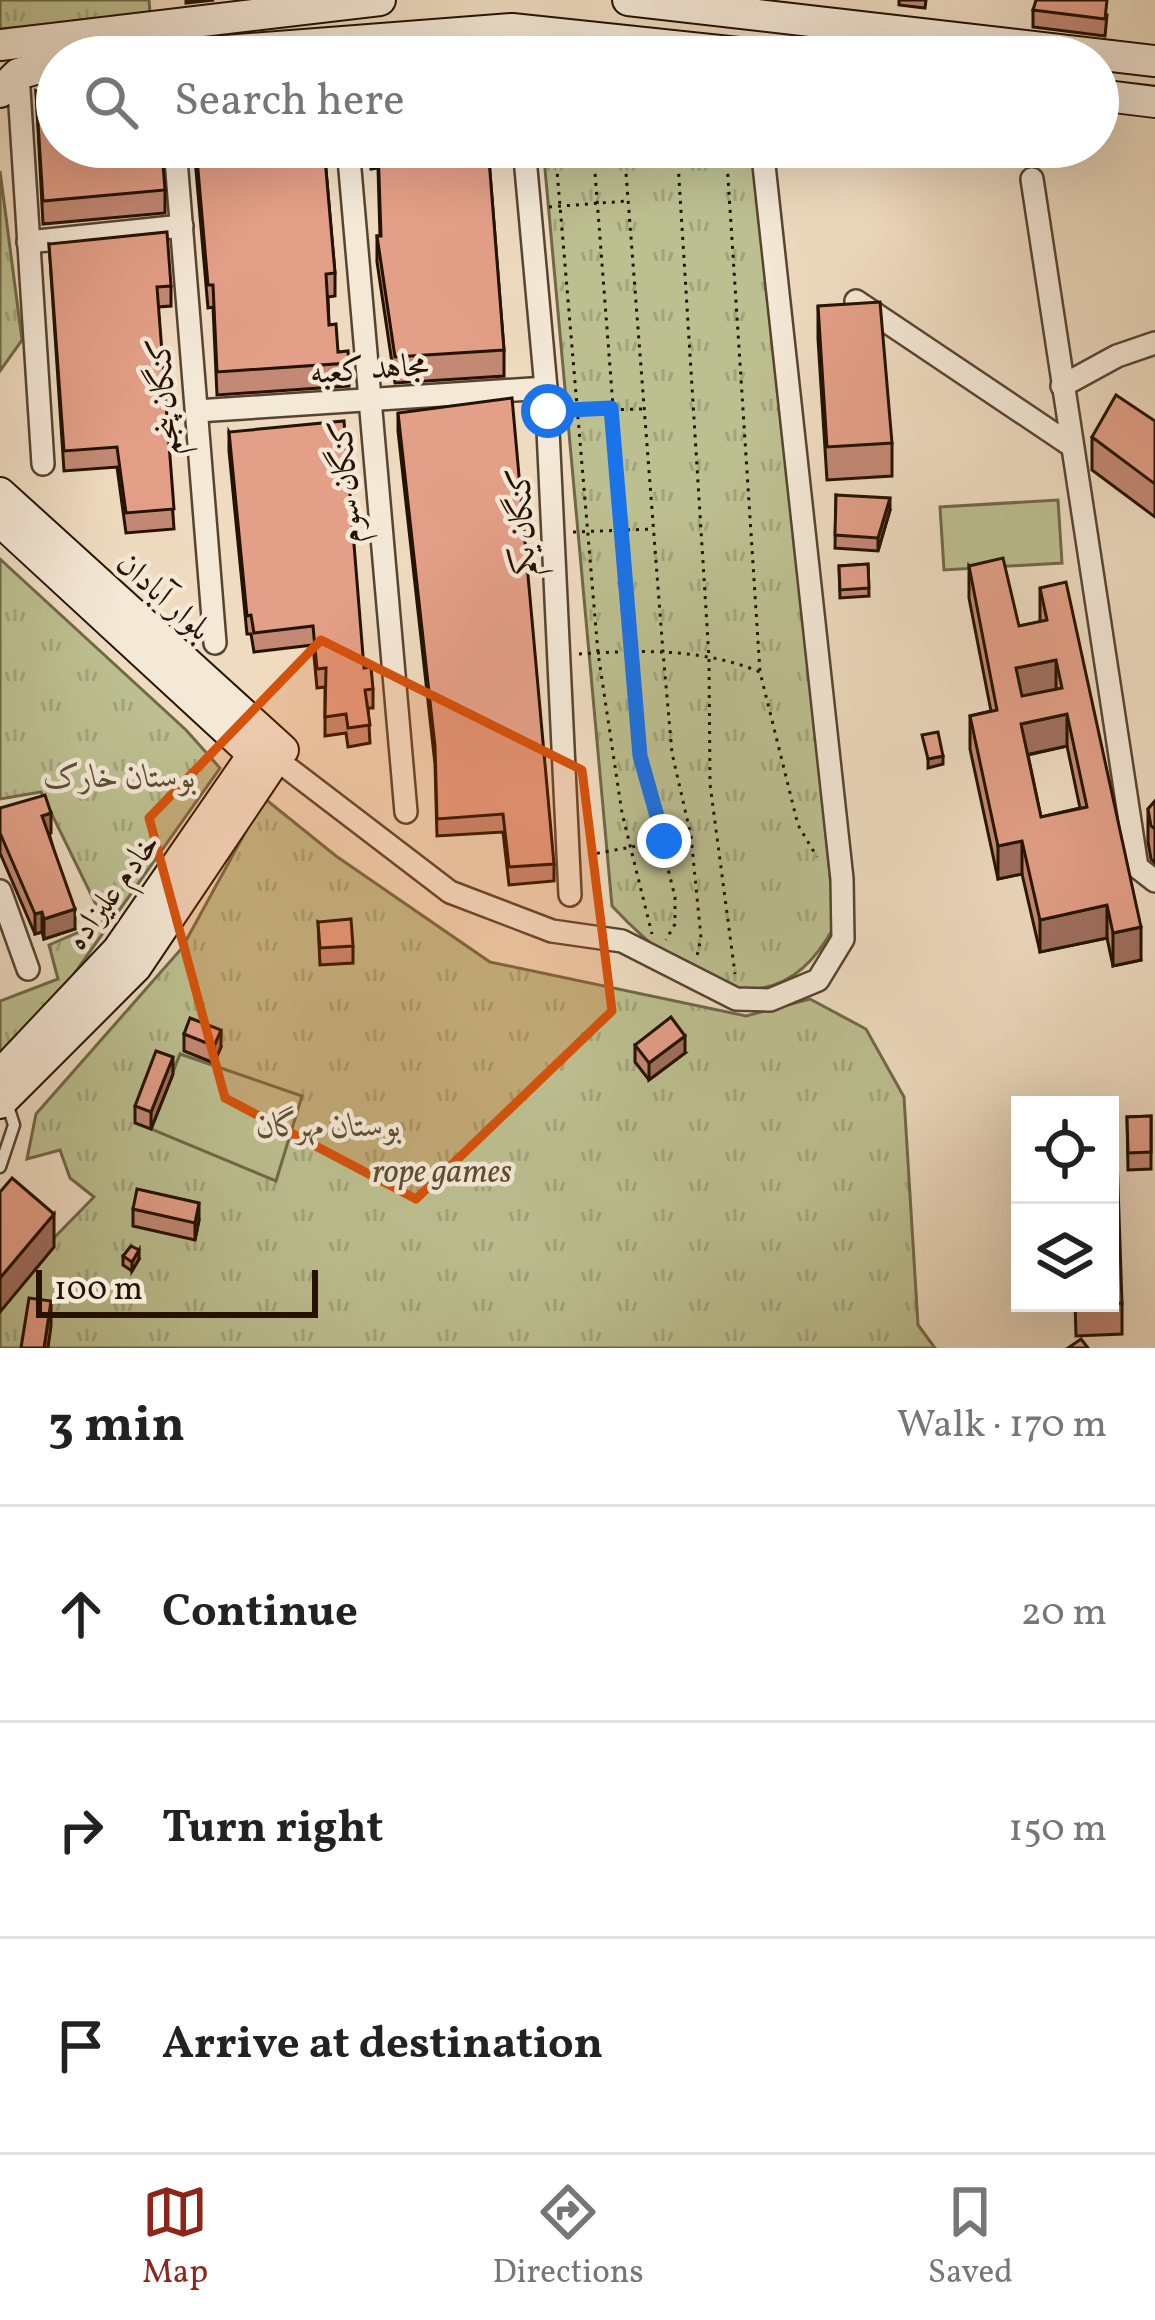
<!DOCTYPE html>
<meta charset="utf-8">
<style>
body{margin:0;font-family:Vollkorn,Amiri,serif;background:#f6f6f6;color:#222}
.controls{position:absolute;right:36px;bottom:36px;display:grid;overflow:hidden;border-radius:0px;box-shadow:0 12px 48px #0002}
.controls button{width:108px;height:108px;display:grid;place-items:center;padding:0;border:0;border-bottom:3px solid #e0e0e0;background:#fff;color:#222;font:60px sans-serif}
.scale{position:absolute;left:36px;bottom:30px;width:282px;box-sizing:border-box;padding-left:12px;border:6px solid #251200;border-top:0;font-size:33px;line-height:42px;white-space:nowrap;color:#251200;-webkit-text-stroke:9px #f4e8d6;paint-order:stroke}
.stop{position:absolute;width:36px;height:36px;margin:-27px;border:9px solid #1a73e8;border-radius:50%;background:#fff}
.stop.end{background:#1a73e8;border-color:#fff;box-shadow:0 3px 12px #0008}
.list{margin:0;padding:0;list-style:none}
h2{display:flex;justify-content:space-between;align-items:center;height:156px;margin:0;padding:0 48px;font-size:51px}
h2 small{font-size:39px;font-weight:400;color:#767676}
.list li{display:grid;grid-template-columns:78px 1fr auto;gap:36px;align-items:center;box-sizing:border-box;height:216px;padding:0 48px;border-top:3px solid #e0e0e0}
.list b{display:block;font-size:45px;white-space:nowrap}
.list em{font-size:39px;font-style:normal;color:#767676}
.icon{flex:none;width:66px;height:66px;fill:none;stroke:currentColor;stroke-width:2;stroke-linecap:round;stroke-linejoin:round}
.map{position:relative;flex:none;width:1155px;height:1348px;overflow:hidden}
.search{position:absolute;background:#fff;box-shadow:0 12px 48px #0002;left:36px;right:36px;top:36px;height:132px;display:flex;align-items:center;gap:30px;box-sizing:border-box;padding:0 42px;border-radius:66px;color:#767676;font-size:45px}
.sheet{height:804px;background:#fff}
nav{display:flex;justify-content:space-around;align-items:center;box-sizing:border-box;height:168px;border-top:3px solid #e0e0e0;background:#fff;font-size:33px;color:#767676}
nav a{display:grid;justify-items:center;gap:6px}
nav .on{color:#8f2418}
.map>svg:first-child{display:block}
.park{fill:url(#park-tufts);stroke:#706848;stroke-width:3}
.pitch{fill:#bcbf90;stroke:#706848;stroke-width:3}
.lines{fill:none;stroke-linecap:round;stroke-linejoin:round}
.service-casing{stroke:#574430;stroke-width:15}
.minor-casing{stroke:#574430;stroke-width:26}
.secondary-casing{stroke:#251200;stroke-width:34}
.path{stroke:#251200;stroke-width:3;stroke-dasharray:3 6;stroke-linecap:butt}
.service{stroke:#f4e8d6;stroke-width:10}
.minor{stroke:#f4e8d6;stroke-width:21}
.secondary{stroke:#f4e8d6;stroke-width:30}
.wall{fill:#c38974;stroke:#251200;stroke-width:3;fill-rule:evenodd}
.shaded-wall{fill:#9f6f5e;stroke:#251200;stroke-width:3}
.building{fill:#e39f87;stroke:#251200;stroke-width:3;fill-rule:evenodd}
.route{stroke:#1a73e8;stroke-width:15}
.marked{fill:#d4520b;fill-opacity:0.2;stroke:#d4520b;stroke-width:9;stroke-linejoin:round}
.labels{text-anchor:middle;stroke-width:9;stroke-linejoin:round;paint-order:stroke}
.street-label{font-size:33px;fill:#251200;stroke:#f4e8d6}
.park-label{font-size:33px;font-style:italic;fill:#5a4f32;stroke:#f4e8d6}
</style>
<div class="map">
<svg width="1155" height="1348" viewBox="0 0 1155 1348">
<defs>
<pattern id="park-tufts" width="24" height="20" patternUnits="userSpaceOnUse" patternTransform="scale(3)"><rect width="24" height="20" fill="#bcbf90"/><path d="M3 7l-1-3M5 7V3M7 7l1-3M15 17l-1-3M17 17v-4M19 17l1-3" fill="none" stroke="#a1a37a"/></pattern>
</defs>
<rect width="100%" height="100%" fill="#eedbc0"/>
<filter id="stains"><feTurbulence type="fractalNoise" baseFrequency=".00167" numOctaves="4"/><feColorMatrix values="0 0 0 0 .2 0 0 0 0 .09 0 0 0 0 .02 0 0 0 .5 -.17"/></filter>
<radialGradient id="worn" r=".72"><stop offset=".6" stop-color="#630" stop-opacity="0"/><stop offset="1" stop-color="#630" stop-opacity=".3"/></radialGradient>
<g class="park">
<path d="M 0,0 L 149,0 L 150,14 L 0,29 Z"/>
<path d="M 543,147 L 757,147 L 835,925 C 774,1040 680,979 612,906 Z"/>
<path d="M 0,171 L 22,340 L 0,371 Z"/>
<path d="M 0,559 L 186,730 L 220,768 L 40,1022 L 0,1058 L 0,1001 L 58,979 L 49,945 L 104,921 L 41,792 L 0,799 Z"/>
<path d="M 264,798 L 336,856 L 490,962 L 746,1016 L 810,999 L 866,1029 L 904,1097 L 918,1325 L 935,1348 L 0,1348 L 0,1293 L 94,1197 L 70,1178 L 60,1150 L 27,1159 L 36,1114 L 182,948 Z"/>
</g>
<g class="pitch">
<path d="M 1058,500 L 1062,563 L 944,570 L 940,507 Z"/>
<path d="M 180,1054 L 302,1096 L 276,1181 L 151,1129 Z"/>
</g>
<g class="lines">
<g class="service-casing">
<path id="service" d="M 0,1167 L 14,1125 L 7,1103"/>
</g>
<g class="minor-casing">
<g id="minor">
<path d="M 512,29 L 515,57"/>
<path d="M 18,74 L 43,464"/>
<path d="M 175,147 L 215,643"/>
<path d="M 348,147 L 406,812"/>
<path d="M 524,147 L 546,388 L 570,895"/>
<path d="M 1032,179 L 1137,867 L 1155,881"/>
<path d="M 28,242 L 182,226"/>
<path d="M 856,301 L 1072,446"/>
<path d="M 1062,386 L 1117,356 L 1155,343"/>
<path d="M 197,411 L 546,388"/>
<path d="M 276,759 L 450,892 L 552,931 L 622,941 L 736,999 L 770,1000 L 818,980 L 843,939 L 842,879 L 762,147"/>
<path d="M 0,891 L 28,969"/>
</g>
</g>
<g class="secondary-casing">
<g id="secondary">
<path d="M 628,0 L 1155,61"/>
<path d="M 0,45 L 380,0"/>
<path d="M 147,57 L 512,29 L 778,57"/>
<path d="M 0,92 L 18,74 L 57,63"/>
<path d="M 1098,95 L 1155,102"/>
<path d="M 0,493 L 283,750"/>
<path d="M 0,521 L 269,769 L 136,967 L 0,1103"/>
<path d="M 0,1075 L 118,950 L 266,736"/>
</g>
</g>
<g class="path">
<path d="M 555,147 L 598,653 L 622,813 L 652,934"/>
<path d="M 593,147 L 640,756 L 675,897 L 675,924 L 666,940"/>
<path d="M 624,147 L 663,652 L 672,753 L 691,836 L 701,938 L 697,956"/>
<path d="M 677,147 L 709,658 L 710,784 L 735,974"/>
<path d="M 726,147 L 760,672"/>
<path d="M 549,207 L 627,201"/>
<path d="M 567,411 L 642,409"/>
<path d="M 573,532 L 653,529"/>
<path d="M 579,654 C 640,650 702,648 760,672 L 798,825 L 817,857"/>
<path d="M 588,855 L 691,836"/>
</g>
<use href="#service" class="service"/>
<use href="#minor" class="minor"/>
<use href="#secondary" class="secondary"/>
</g>
<g class="wall">
<path d="M 186,0 L 214,0 L 186,3 Z"/>
<path d="M 899,0 L 926,0 L 925,8 L 899,5 Z"/>
<path d="M 1033,10 L 1107,15 L 1105,36 L 1033,27 Z"/>
<path d="M 36,91 L 165,190 L 165,213 L 43,224 Z"/>
<path d="M 194,147 L 324,147 L 335,273 L 335,296 L 328,297 L 329,325 L 338,352 L 349,363 L 349,386 L 217,395 L 213,307 L 208,308 Z"/>
<path d="M 368,147 L 488,147 L 504,350 L 504,376 L 395,383 L 377,262 L 377,236 L 380,236 L 378,168 L 371,169 Z"/>
<path d="M 49,244 L 171,286 L 171,306 L 158,307 L 174,529 L 126,533 L 117,467 L 64,471 Z"/>
<path d="M 818,306 L 892,443 L 892,476 L 827,480 L 818,339 Z"/>
<path d="M 398,413 L 554,864 L 554,881 L 509,885 L 503,832 L 437,836 L 435,764 L 398,431 Z"/>
<path d="M 1155,421 L 1155,517 L 1092,470 L 1092,437 Z"/>
<path d="M 229,432 L 364,668 L 373,689 L 373,708 L 368,708 L 370,743 L 348,747 L 346,733 L 325,736 L 325,687 L 317,688 L 313,645 L 254,652 L 251,634 L 247,634 L 229,451 Z"/>
<path d="M 836,495 L 890,510 L 878,551 L 835,548 Z"/>
<path d="M 868,564 L 869,596 L 840,598 L 839,566 Z"/>
<path d="M 969,566 L 1019,626 L 1040,622 L 1040,588 L 1141,960 L 1113,966 L 1107,938 L 1040,952 L 1022,874 L 998,879 L 970,749 L 970,716 L 991,711 L 969,598 ZM 1067,746 L 1080,808 L 1041,817 L 1028,755 Z"/>
<path d="M 1155,801 L 1155,863 L 1151,859 L 1148,842 L 1148,809 Z"/>
<path d="M 0,808 L 51,833 L 49,833 L 75,929 L 44,939 L 42,932 L 35,934 L 0,853 Z"/>
<path d="M 318,922 L 353,946 L 353,963 L 320,965 Z"/>
<path d="M 184,1034 L 221,1047 L 214,1063 L 184,1051 Z"/>
<path d="M 635,1045 L 685,1053 L 649,1080 L 635,1062 Z"/>
<path d="M 173,1074 L 151,1129 L 135,1123 L 135,1106 Z"/>
<path d="M 1151,1116 L 1151,1169 L 1128,1170 L 1127,1117 Z"/>
<path d="M 133,1209 L 199,1220 L 195,1240 L 133,1226 Z"/>
<path d="M 123,1256 L 139,1259 L 132,1271 L 123,1265 Z"/>
<path d="M 1035,1303 L 1057,1303 L 1049,1309 Z"/>
<path d="M 1075,1303 L 1122,1303 L 1122,1334 L 1076,1336 Z"/>
</g>
<g class="shaded-wall">
<path d="M 890,498 L 890,510 L 878,551 L 878,538 Z"/>
<path d="M 1056,660 L 1056,693 L 1016,701 L 1016,668 Z"/>
<path d="M 1067,714 L 1067,746 L 1021,756 L 1021,724 Z"/>
<path d="M 943,756 L 943,764 L 928,768 L 928,759 Z"/>
<path d="M 51,813 L 51,833 L 42,836 L 42,816 Z"/>
<path d="M 1022,841 L 1022,874 L 998,879 L 998,846 Z"/>
<path d="M 1107,905 L 1107,938 L 1040,952 L 1040,920 Z"/>
<path d="M 75,909 L 75,929 L 44,939 L 44,919 Z"/>
<path d="M 42,912 L 42,932 L 35,934 L 35,914 Z"/>
<path d="M 1141,927 L 1141,960 L 1113,966 L 1113,933 Z"/>
<path d="M 221,1030 L 221,1047 L 214,1063 L 214,1046 Z"/>
<path d="M 685,1036 L 685,1053 L 649,1080 L 649,1063 Z"/>
<path d="M 173,1057 L 173,1074 L 151,1129 L 151,1112 Z"/>
<path d="M 199,1203 L 199,1220 L 195,1240 L 195,1223 Z"/>
<path d="M 54,1214 L 54,1247 L 0,1312 L 0,1278 Z"/>
<path d="M 139,1250 L 139,1259 L 132,1271 L 132,1262 Z"/>
<path d="M 51,1301 L 51,1326 L 48,1348 L 44,1348 Z"/>
</g>
<g class="building">
<path d="M 1036,0 L 1107,0 L 1105,19 L 1033,10 Z"/>
<path d="M 479,44 L 480,57 L 368,57 Z"/>
<path d="M 57,89 L 57,147 L 154,147 L 156,164 L 163,164 L 165,190 L 43,201 L 36,91 Z"/>
<path d="M 196,147 L 324,147 L 335,273 L 326,274 L 329,325 L 336,324 L 338,352 L 348,351 L 349,363 L 217,372 L 213,285 L 208,285 Z"/>
<path d="M 378,147 L 488,147 L 504,350 L 395,357 L 377,236 L 381,236 Z"/>
<path d="M 167,232 L 171,286 L 157,287 L 174,509 L 126,513 L 117,447 L 64,451 L 49,244 Z"/>
<path d="M 880,302 L 892,443 L 827,447 L 818,306 Z"/>
<path d="M 1116,395 L 1155,421 L 1155,484 L 1092,437 Z"/>
<path d="M 512,398 L 554,864 L 509,867 L 503,814 L 437,819 L 435,746 L 398,413 Z"/>
<path d="M 344,421 L 364,668 L 371,667 L 373,689 L 365,690 L 370,725 L 348,728 L 346,714 L 325,717 L 326,668 L 317,669 L 313,626 L 254,633 L 251,615 L 247,616 L 229,432 Z"/>
<path d="M 836,495 L 890,498 L 878,538 L 835,535 Z"/>
<path d="M 1003,558 L 1019,626 L 1047,620 L 1040,588 L 1066,582 L 1141,927 L 1113,933 L 1107,905 L 1040,920 L 1022,841 L 998,846 L 970,716 L 997,710 L 969,566 ZM 1056,660 L 1062,688 L 1022,696 L 1016,668 ZM 1067,714 L 1087,807 L 1041,817 L 1021,724 Z"/>
<path d="M 868,564 L 869,588 L 840,590 L 839,566 Z"/>
<path d="M 938,732 L 943,756 L 928,759 L 922,735 Z"/>
<path d="M 45,795 L 51,813 L 42,816 L 75,909 L 44,919 L 42,912 L 35,914 L 0,833 L 0,808 Z"/>
<path d="M 1155,801 L 1155,829 L 1151,826 L 1148,809 Z"/>
<path d="M 351,919 L 353,946 L 320,948 L 318,922 Z"/>
<path d="M 671,1017 L 685,1036 L 649,1063 L 635,1045 Z"/>
<path d="M 190,1018 L 221,1030 L 214,1046 L 184,1034 Z"/>
<path d="M 156,1051 L 173,1057 L 151,1112 L 135,1106 Z"/>
<path d="M 1151,1116 L 1151,1152 L 1128,1153 L 1127,1117 Z"/>
<path d="M 1110,1127 L 1116,1127 L 1122,1303 L 1076,1305 L 1076,1303 L 1110,1303 Z"/>
<path d="M 12,1178 L 54,1214 L 0,1278 L 0,1192 Z"/>
<path d="M 137,1189 L 199,1203 L 195,1223 L 133,1209 Z"/>
<path d="M 131,1246 L 139,1250 L 132,1262 L 123,1256 Z"/>
<path d="M 29,1298 L 51,1301 L 44,1348 L 21,1348 Z"/>
<path d="M 1081,1339 L 1088,1348 L 1068,1348 Z"/>
</g>
<g class="lines">
<path class="route" d="M 548,411 L 611,408 L 640,756 L 664,841"/>
</g>
<path class="marked" d="M 321,640 L 582,770 L 612,1011 L 416,1199 L 225,1098 L 149,818 Z"/>
<g class="labels">
<g class="street-label">
<text transform="translate(369 367) rotate(-4)" y="12">مجاهد کعبه</text>
<text transform="translate(162 397) rotate(-95)" y="12">کنگان پنجم</text>
<text transform="translate(344 482) rotate(-95)" y="12">کنگان سوم</text>
<text transform="translate(520 522) rotate(-93)" y="12">کنگان یکم</text>
<text transform="translate(165 595) rotate(42)" y="12">بلوار آبادان</text>
<text transform="translate(111 890) rotate(-54)" y="12">خادم علیزاده</text>
</g>
<g class="park-label">
<text x="120" y="787">بوستان خارک</text>
<text x="329" y="1136">بوستان مهرگان</text>
<text x="442" y="1182">rope games</text>
</g>
</g>
<rect width="100%" height="100%" filter="url(#stains)"/>
<rect width="100%" height="100%" fill="url(#worn)"/>
</svg>
<div class="controls">
<button><svg class="icon" aria-label="locate" viewBox="0 0 24 24"><circle cx="12" cy="12" r="6"/><path d="M12 2v4M12 18v4M2 12h4M18 12h4"/></svg></button>
<button><svg class="icon" aria-label="layers" viewBox="0 0 24 24"><path d="M12 4l9 5-9 5-9-5zM3 14l9 5 9-5"/></svg></button>
</div>
<div class="scale">100 m</div>
<div class="stop" style="left:548px;top:411px"></div>
<div class="stop end" style="left:664px;top:841px"></div>
<div class="search"><svg class="icon" aria-label="search" viewBox="0 0 24 24"><circle cx="10" cy="10" r="6"/><path d="M15 15l6 6"/></svg>Search here</div>
</div>
<section class="sheet">
<h2>3 min<small>Walk · 170 m</small></h2>
<ul class="list">
<li><svg class="icon" aria-label="ahead" viewBox="0 0 24 24"><path d="M12 20V5M6 11l6-6 6 6"/></svg><div><b>Continue</b></div><em>20 m</em></li>
<li><svg class="icon" aria-label="right" viewBox="0 0 24 24"><path d="M7 20v-9h11M14 6l5 5-5 5"/></svg><div><b>Turn right</b></div><em>150 m</em></li>
<li><svg class="icon" aria-label="arrive" viewBox="0 0 24 24"><path d="M6 21V4h12l-3 4 3 4H6"/></svg><div><b>Arrive at destination</b></div></li>
</ul>
</section>
<nav>
<a class="on"><svg class="icon" aria-label="map" viewBox="0 0 24 24"><path d="M3 6l6-2 6 2 6-2v14l-6 2-6-2-6 2zM9 4v14M15 6v14"/></svg>Map</a>
<a><svg class="icon" aria-label="directions" viewBox="0 0 24 24"><path d="M12 3l9 9-9 9-9-9zM9 14v-3h6M13 9l2 2-2 2"/></svg>Directions</a>
<a><svg class="icon" aria-label="saved" viewBox="0 0 24 24"><path d="M7 4h10v16l-5-4-5 4z"/></svg>Saved</a>
</nav>
